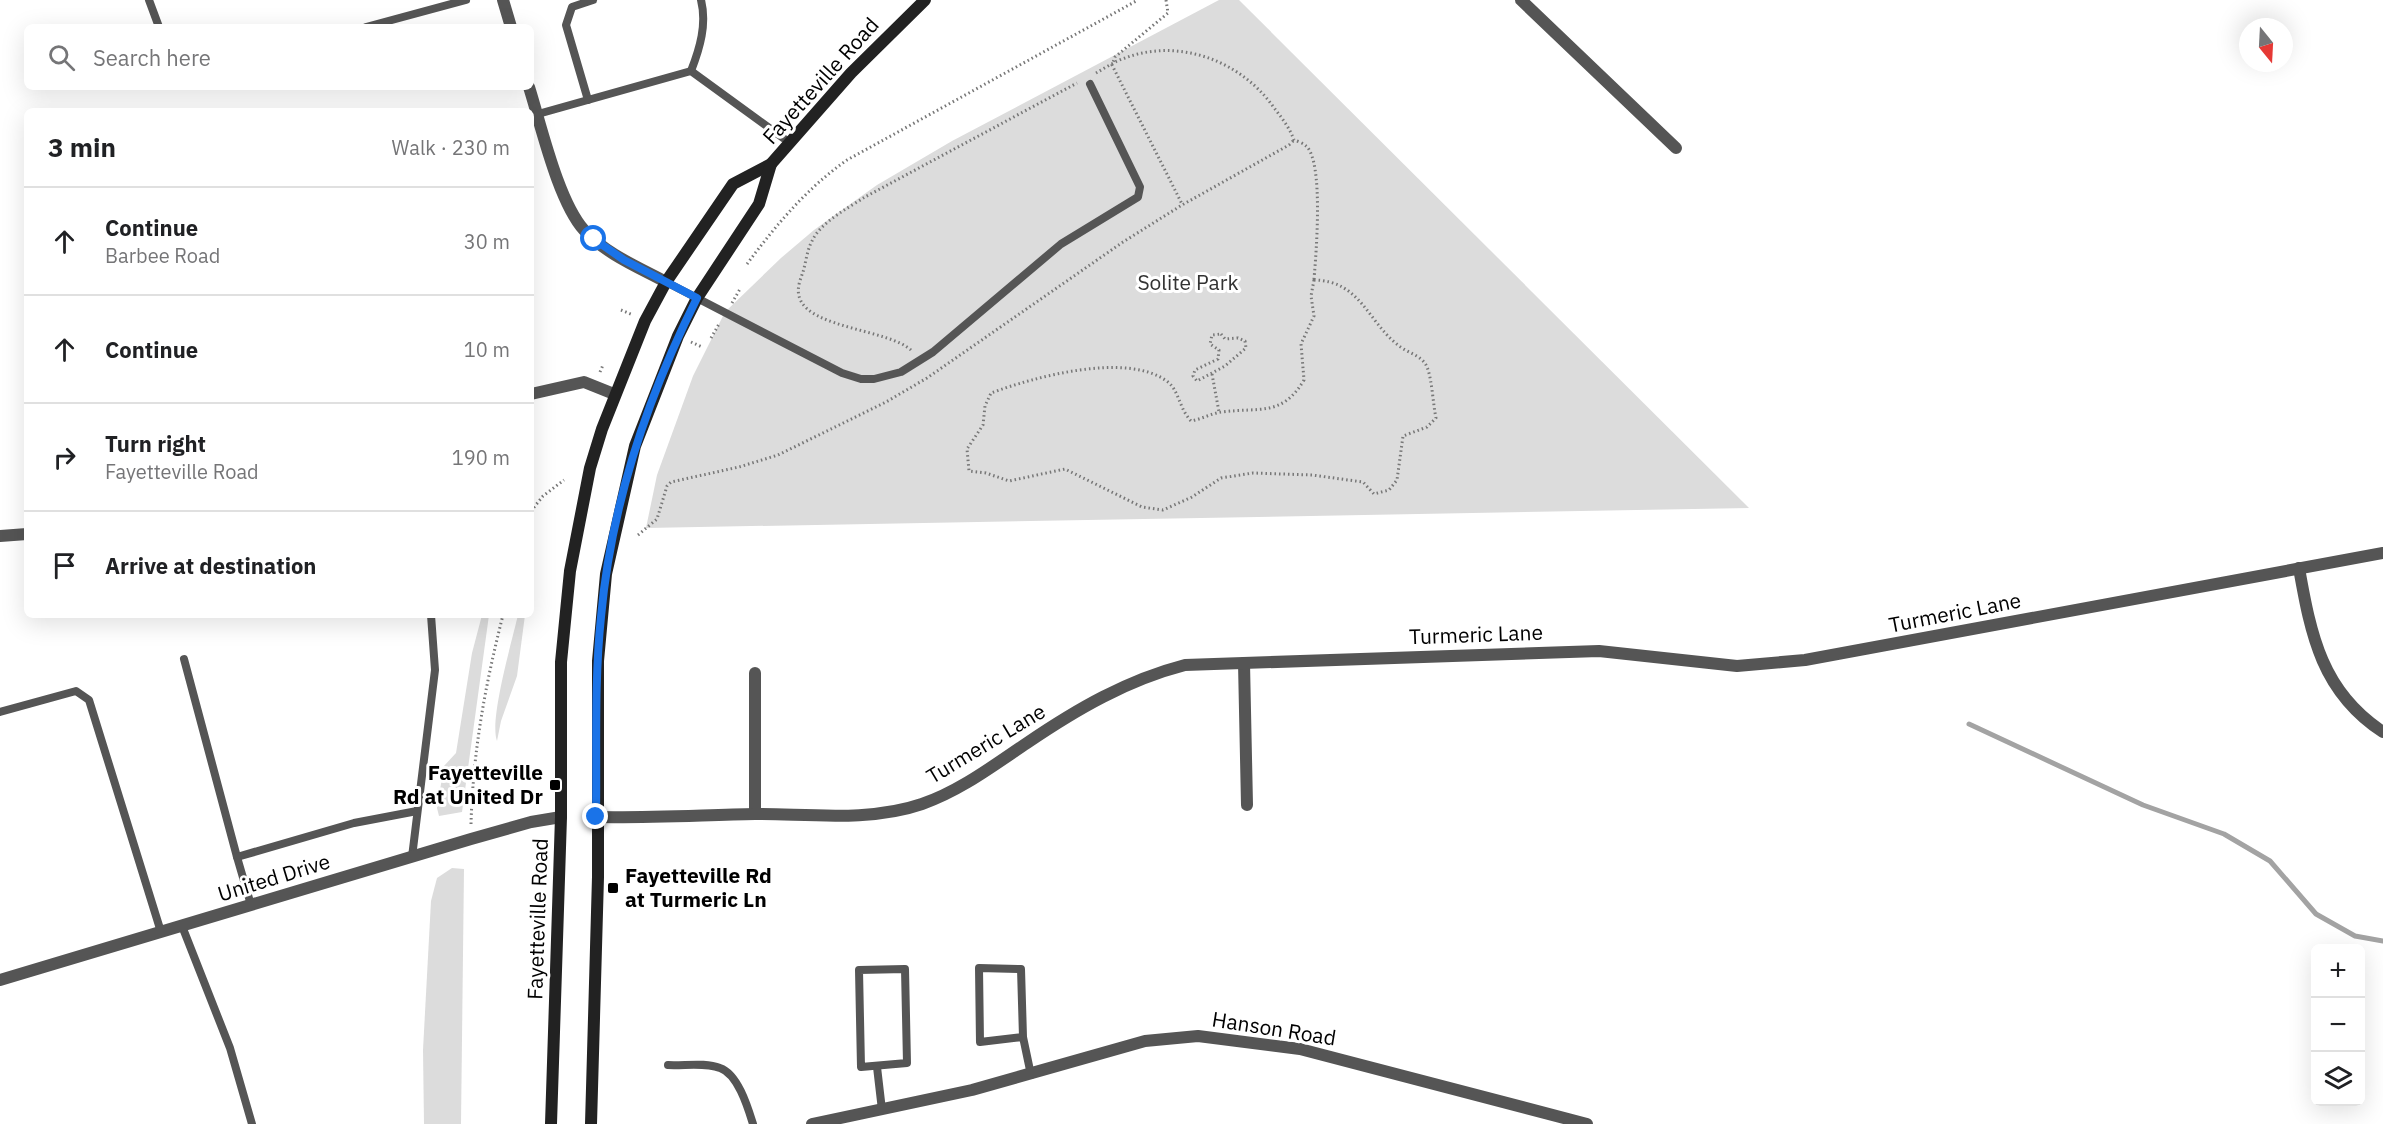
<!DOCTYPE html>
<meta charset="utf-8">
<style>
body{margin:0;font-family:"IBM Plex Sans",sans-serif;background:#f2f2f2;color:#202124}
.controls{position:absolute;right:18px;bottom:18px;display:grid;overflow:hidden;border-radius:9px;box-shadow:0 6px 24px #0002}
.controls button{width:54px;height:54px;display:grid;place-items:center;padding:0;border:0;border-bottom:2px solid #e0e0e0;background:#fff;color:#202124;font:30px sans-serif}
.compass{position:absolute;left:2239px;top:18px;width:54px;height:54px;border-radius:50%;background:#fff;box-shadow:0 6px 24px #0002;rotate:162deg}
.stop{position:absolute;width:18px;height:18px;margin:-14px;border:4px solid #1a73e8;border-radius:50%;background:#fff}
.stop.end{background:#1a73e8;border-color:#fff;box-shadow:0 2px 6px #0008}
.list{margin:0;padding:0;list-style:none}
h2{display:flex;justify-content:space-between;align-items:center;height:78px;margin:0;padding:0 24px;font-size:26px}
h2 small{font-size:20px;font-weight:400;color:#757577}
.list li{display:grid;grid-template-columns:39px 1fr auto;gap:18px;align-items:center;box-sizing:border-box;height:108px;padding:0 24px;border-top:2px solid #e0e0e0}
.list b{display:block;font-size:22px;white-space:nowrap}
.list p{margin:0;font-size:20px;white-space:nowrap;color:#757577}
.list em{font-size:20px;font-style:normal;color:#757577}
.icon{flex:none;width:33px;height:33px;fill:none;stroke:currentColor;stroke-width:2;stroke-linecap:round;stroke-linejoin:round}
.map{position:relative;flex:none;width:2383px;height:1124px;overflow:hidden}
.search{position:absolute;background:#fff;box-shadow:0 6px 24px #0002;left:24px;top:24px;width:510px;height:66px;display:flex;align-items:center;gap:15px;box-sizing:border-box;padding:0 21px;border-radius:9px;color:#757577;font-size:22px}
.panel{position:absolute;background:#fff;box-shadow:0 6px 24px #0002;left:24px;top:108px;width:510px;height:510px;border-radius:9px}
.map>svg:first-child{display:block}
.green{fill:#dcdcdc}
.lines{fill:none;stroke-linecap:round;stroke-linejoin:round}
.stream{stroke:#a3a3a3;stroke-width:5}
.path{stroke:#777;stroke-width:3;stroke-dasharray:1.5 3;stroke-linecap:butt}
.service{stroke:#555;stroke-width:8}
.minor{stroke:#555;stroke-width:12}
.tertiary{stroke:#555;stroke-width:12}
.secondary{stroke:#222;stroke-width:12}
.route{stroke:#1a73e8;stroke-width:8}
.poi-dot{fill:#000;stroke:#fff;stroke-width:2}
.labels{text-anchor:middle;stroke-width:6;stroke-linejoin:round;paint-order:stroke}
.street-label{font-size:21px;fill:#000;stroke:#fff}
.park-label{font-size:21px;fill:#333;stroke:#fff}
.poi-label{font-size:21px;font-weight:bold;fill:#000;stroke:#fff;text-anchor:end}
</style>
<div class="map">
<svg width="2383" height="1124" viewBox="0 0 2383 1124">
<rect width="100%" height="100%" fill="#fff"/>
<g class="green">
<path d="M 1219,0 L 1239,0 L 1749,508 L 646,528 L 657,475 L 693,376 L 725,312 L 781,258 L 814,230 L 877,185 L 952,141 Z"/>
<path d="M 482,615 L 489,615 L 462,812 L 439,816 L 437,808 L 444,766 L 456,753 L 472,653 Z"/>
<path d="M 518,615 L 525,615 L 517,676 L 501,721 L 497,741 C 489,720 512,641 518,615 Z"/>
<path d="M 452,868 L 464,869 L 461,1124 L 424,1124 L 423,1050 L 431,901 L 437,878 Z"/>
</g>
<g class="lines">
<path class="stream" d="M 1969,724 L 2143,805 L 2224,834 L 2270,861 L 2316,914 L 2355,936 L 2383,941"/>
<g class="path">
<path d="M 1166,0 L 1168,13 L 1115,57 L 1112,65 L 1182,204"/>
<path d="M 1096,73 C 1105,68 1115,61 1125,58 C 1178,38 1239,60 1272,105 C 1280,116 1289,126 1294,140 C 1297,141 1303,143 1306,146 C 1324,161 1316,255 1314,279"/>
<path d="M 747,264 C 776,225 807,188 847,160 L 1138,0"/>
<path d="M 1314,280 C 1361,281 1367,321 1398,345 C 1407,353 1422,355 1427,367 C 1432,379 1433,404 1436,418 L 1427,427 L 1403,436 L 1397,480 L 1389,490 L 1374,494 L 1363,482 L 1312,475 L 1253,473 L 1221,478 L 1192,497 L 1163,510 L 1142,507 L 1065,469 L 1009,481 L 986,473 L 969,471 L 967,449 L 983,425 L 985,406 L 991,393 C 1034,377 1128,351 1168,382 C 1179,391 1179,408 1191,421 C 1202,419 1212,413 1222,412 C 1260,407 1282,417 1304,380 L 1301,344 L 1314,316 L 1311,296 Z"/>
<path d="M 732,303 L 740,289"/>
<path d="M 621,310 L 633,315"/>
<path d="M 1221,334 L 1225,339 L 1238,338 L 1245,341 L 1246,348 L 1225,366 L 1197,381 L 1193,376 L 1195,370 L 1218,359 L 1219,350 L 1210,344 L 1212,335 Z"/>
<path d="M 711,338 L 719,324"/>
<path d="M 691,342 L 702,347"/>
<path d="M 911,350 C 889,330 811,328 800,299 C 796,290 800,280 803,272 C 806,262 807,250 812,241 C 821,222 848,208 865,197 L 1077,83"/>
<path d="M 600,372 L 603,365"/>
<path d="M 1212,374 L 1219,412"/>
<path d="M 531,511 L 543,496 L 564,480"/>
<path d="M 638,535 L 657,519 L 667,486 L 671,482 L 739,467 L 778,455 L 886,402 L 927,378 L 1123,242 L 1182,205 L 1289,145 L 1294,140"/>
<path d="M 471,824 C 473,751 485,686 503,615"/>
</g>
<g class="service">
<path d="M 149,0 L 159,27"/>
<path d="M 366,27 L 466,0"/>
<path d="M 691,71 C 700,48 707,24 701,0"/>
<path d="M 588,100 L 566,25 L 572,7 L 593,0"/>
<path d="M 538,114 L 691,71 L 790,143"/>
<path d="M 666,282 L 842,373 L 861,379 L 874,379 L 901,372 L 933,352 L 1061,244 L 1138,197 L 1140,187 L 1090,84"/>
<path d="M 184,659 L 237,857"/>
<path d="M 0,712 L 76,691 L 89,700 L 161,932"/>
<path d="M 412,857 L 435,670 L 431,615"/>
<path d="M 251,905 L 237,857 L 354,823 L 417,811"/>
<path d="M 182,926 L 230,1048 L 252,1124"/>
<path d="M 905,969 L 907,1063 L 861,1067 L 859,970 Z"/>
<path d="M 1023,1037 L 980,1042 L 979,968 L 1021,969 L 1023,1037 L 1031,1075"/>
<path d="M 668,1065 C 684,1066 705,1062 720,1068 C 738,1074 748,1108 753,1124"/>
<path d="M 877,1067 L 882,1110"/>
</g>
<g class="minor">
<path d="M 1521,0 L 1676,148"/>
<path d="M 531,394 L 584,382 L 614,394"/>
<path d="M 0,536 L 27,534"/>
<path d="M 2299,568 C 2311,636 2322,692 2383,732"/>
<path d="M 1244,663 L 1247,805"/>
<path d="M 755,814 L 755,673"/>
<path d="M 596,817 C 649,818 702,815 755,814 C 809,814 870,822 922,804 C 960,791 994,765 1027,743 C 1077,709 1127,680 1185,665 L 1599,651 L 1737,666 L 1805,660 L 2383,553"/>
<path d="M 0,980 L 471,839 L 531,822 L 561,817"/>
<path d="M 812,1124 L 972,1090 L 1145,1041 L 1198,1036 L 1300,1049 L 1587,1124"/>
</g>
<g class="tertiary">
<path d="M 503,0 L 511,27"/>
<path d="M 529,87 C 541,125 558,201 584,230 C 606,254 638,267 666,282"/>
</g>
<g class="secondary">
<path d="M 551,1124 L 561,817 L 561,662 L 570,571 L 590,468 L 602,429 L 645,321 L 666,282 L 733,184 L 771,164 L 851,73 L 925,0"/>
<path d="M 591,1124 L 598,877 L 598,661 L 606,574 L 635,446 L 678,336 L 697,298 L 759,204 L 771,164"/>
</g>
</g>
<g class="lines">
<path class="route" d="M 594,239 L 624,260 L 697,298 C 647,398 611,505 601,617 C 594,683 597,751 596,817"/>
</g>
<g class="poi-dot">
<rect x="549" y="779" width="12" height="12" rx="3"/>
<rect x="607" y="882" width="12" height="12" rx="3"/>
</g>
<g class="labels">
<g class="street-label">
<text transform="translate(821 81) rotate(-48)" y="7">Fayetteville Road</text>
<text transform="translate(1955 613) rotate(-11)" y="7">Turmeric Lane</text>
<text transform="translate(1476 635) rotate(-2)" y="7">Turmeric Lane</text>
<text transform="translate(986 744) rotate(-31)" y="7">Turmeric Lane</text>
<text transform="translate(274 878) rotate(-17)" y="7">United Drive</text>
<text transform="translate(538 919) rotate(-88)" y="7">Fayetteville Road</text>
<text transform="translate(1274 1029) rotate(9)" y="7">Hanson Road</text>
</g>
<g class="park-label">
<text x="1188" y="290">Solite Park</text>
</g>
<g class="poi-label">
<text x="543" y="780">Fayetteville<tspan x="543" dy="24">Rd at United Dr</tspan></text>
<text x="625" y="883" text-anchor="start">Fayetteville Rd<tspan x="625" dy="24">at Turmeric Ln</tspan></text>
</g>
</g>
</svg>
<div class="controls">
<button>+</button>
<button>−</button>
<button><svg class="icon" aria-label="layers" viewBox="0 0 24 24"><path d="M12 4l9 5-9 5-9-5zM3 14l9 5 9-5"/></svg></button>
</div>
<svg class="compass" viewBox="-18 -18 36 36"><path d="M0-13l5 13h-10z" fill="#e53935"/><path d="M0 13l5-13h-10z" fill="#757577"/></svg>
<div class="stop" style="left:594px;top:239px"></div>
<div class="stop end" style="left:596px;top:817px"></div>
<div class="search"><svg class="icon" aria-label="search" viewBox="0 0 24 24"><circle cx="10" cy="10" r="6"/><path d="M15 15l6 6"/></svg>Search here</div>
<section class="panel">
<h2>3 min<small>Walk · 230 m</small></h2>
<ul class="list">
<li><svg class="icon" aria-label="ahead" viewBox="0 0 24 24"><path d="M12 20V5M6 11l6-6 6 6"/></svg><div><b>Continue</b><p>Barbee Road</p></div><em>30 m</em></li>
<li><svg class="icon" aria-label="ahead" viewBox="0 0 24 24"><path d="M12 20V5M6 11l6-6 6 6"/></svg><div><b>Continue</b></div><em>10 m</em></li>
<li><svg class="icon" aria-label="right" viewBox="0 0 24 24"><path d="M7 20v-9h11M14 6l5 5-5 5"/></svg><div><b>Turn right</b><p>Fayetteville Road</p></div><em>190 m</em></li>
<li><svg class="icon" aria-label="arrive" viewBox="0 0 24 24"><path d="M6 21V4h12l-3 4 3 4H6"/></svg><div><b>Arrive at destination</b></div></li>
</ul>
</section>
</div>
